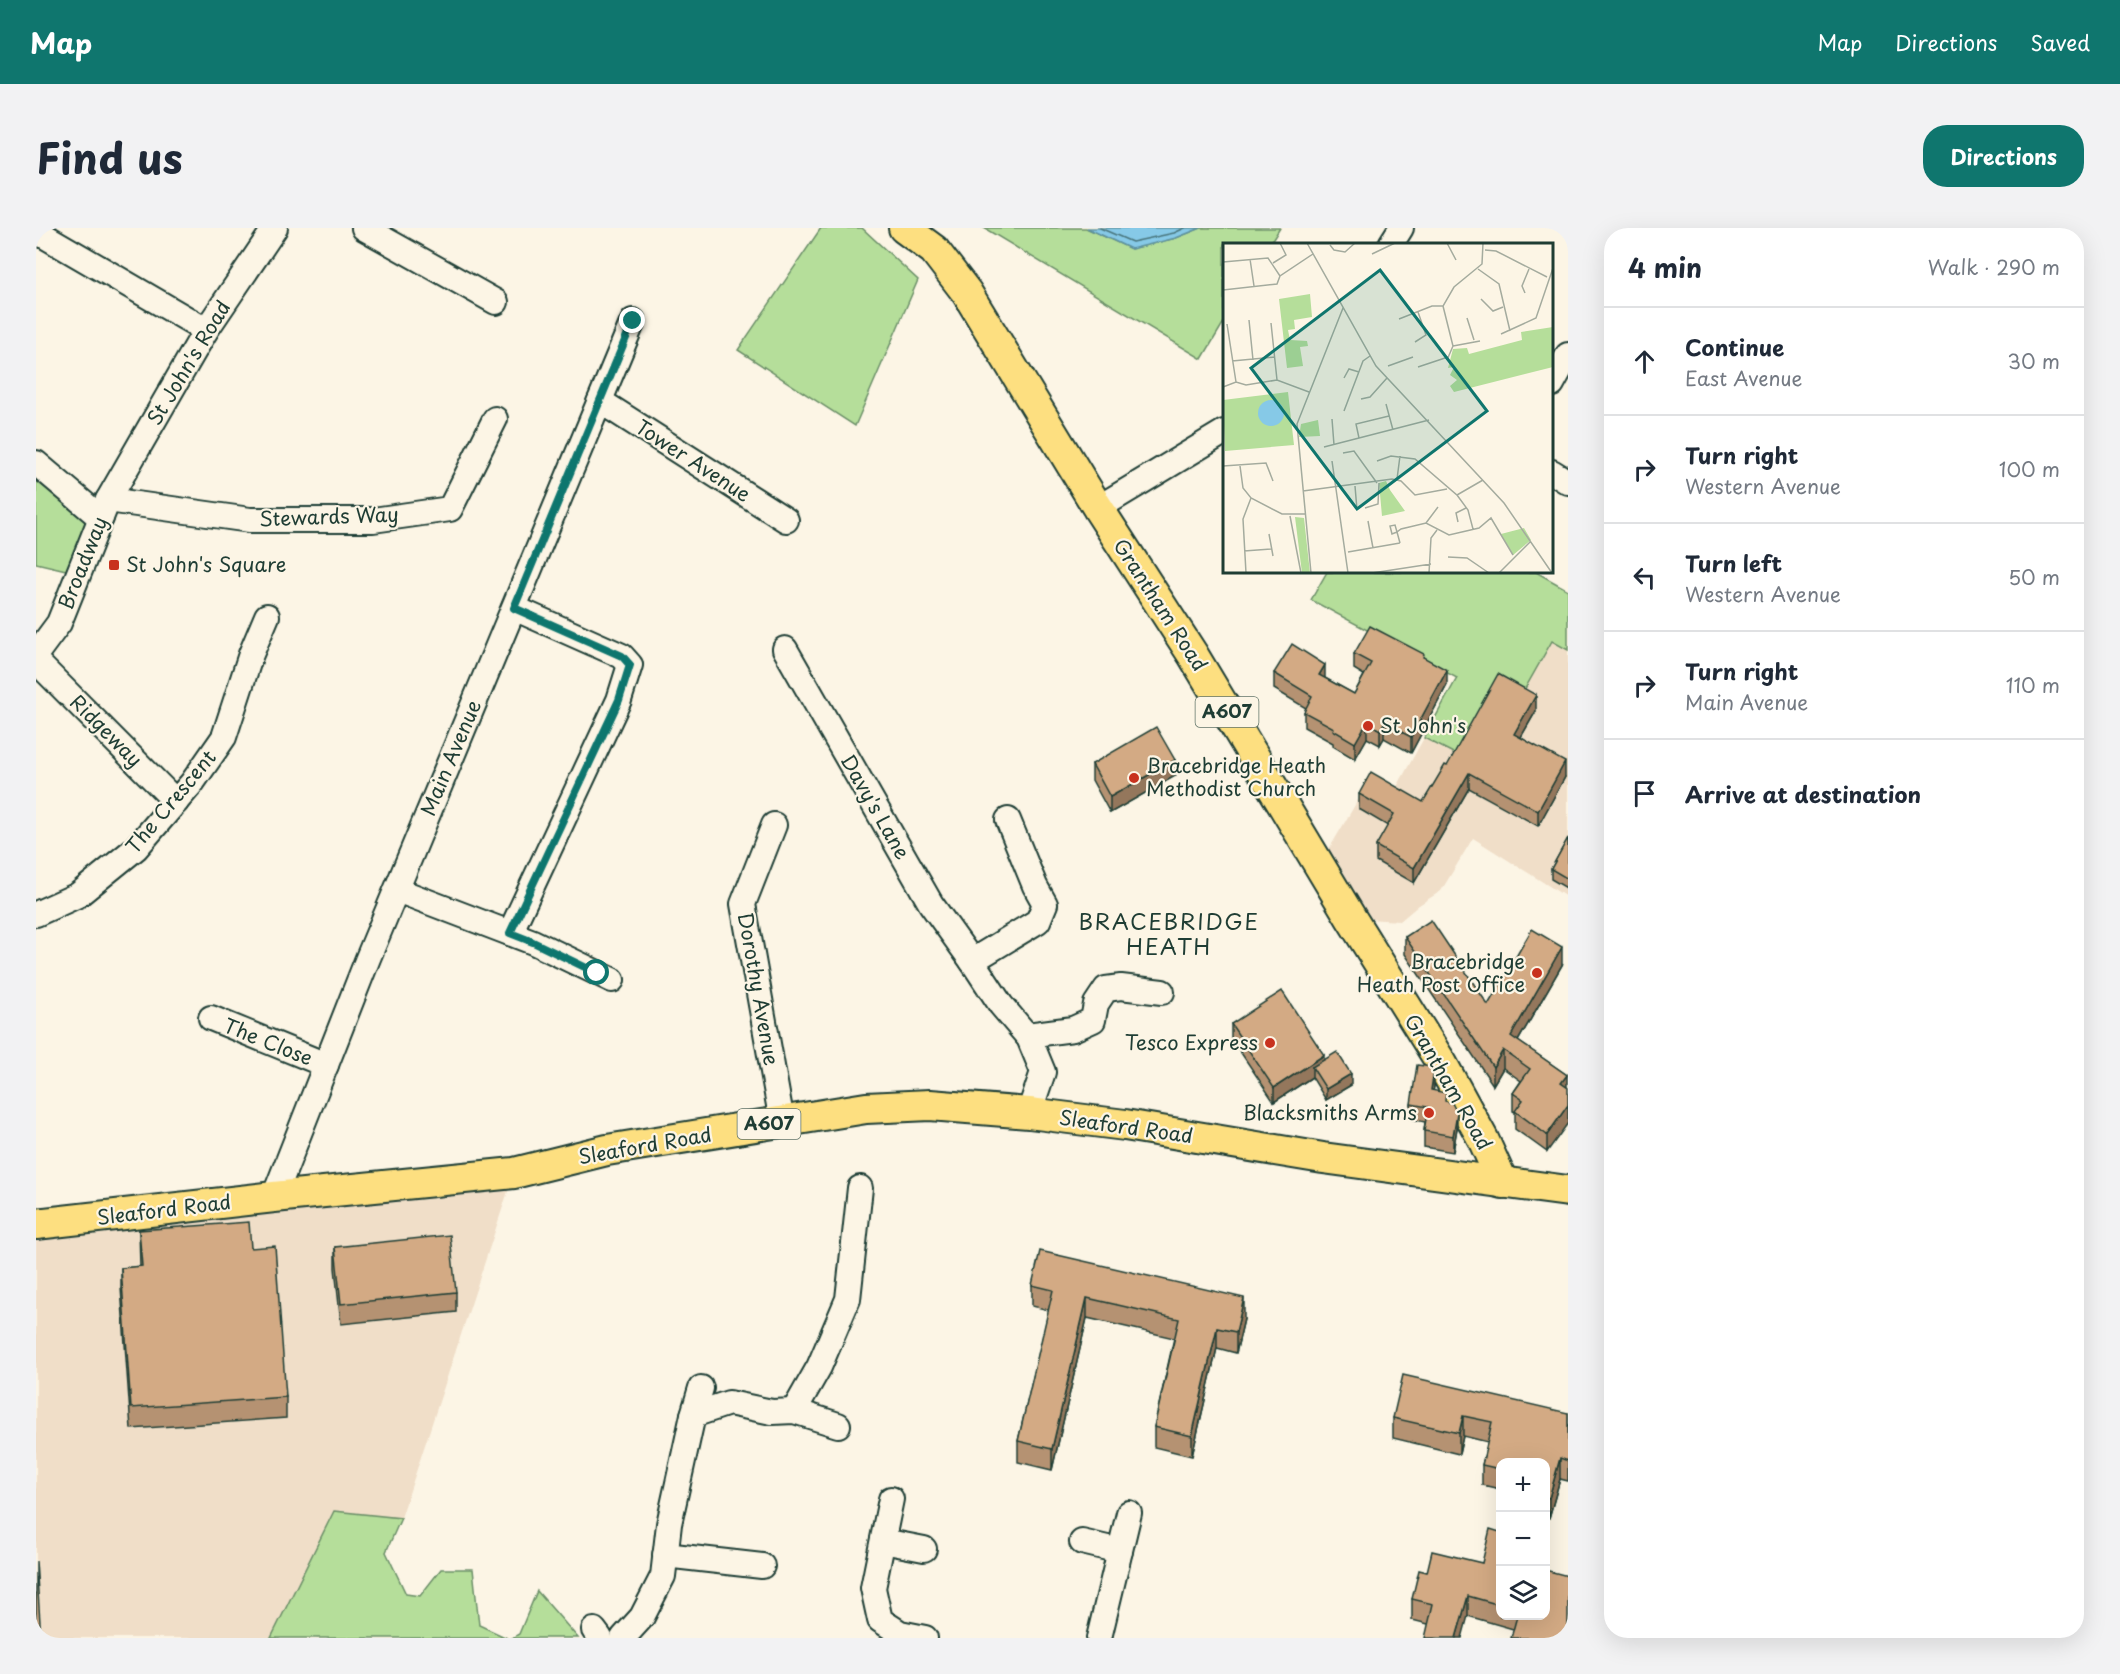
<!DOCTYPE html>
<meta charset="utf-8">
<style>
body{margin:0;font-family:"Playpen Sans",sans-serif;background:#f2f2f3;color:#1f2937}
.controls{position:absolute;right:18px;bottom:18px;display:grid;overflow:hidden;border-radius:12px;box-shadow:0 6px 24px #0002}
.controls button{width:54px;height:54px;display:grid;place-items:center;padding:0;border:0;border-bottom:2px solid #e0e1e3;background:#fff;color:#1f2937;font:30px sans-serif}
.stop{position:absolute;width:18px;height:18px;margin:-14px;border:4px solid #0f766e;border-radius:50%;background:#fff}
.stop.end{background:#0f766e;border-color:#fff;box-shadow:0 2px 6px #0008}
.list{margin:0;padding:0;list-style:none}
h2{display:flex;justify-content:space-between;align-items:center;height:78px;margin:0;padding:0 24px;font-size:26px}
h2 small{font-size:20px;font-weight:400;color:#747a83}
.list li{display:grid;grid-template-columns:39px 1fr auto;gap:18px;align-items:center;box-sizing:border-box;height:108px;padding:0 24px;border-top:2px solid #e0e1e3}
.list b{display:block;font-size:22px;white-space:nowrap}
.list p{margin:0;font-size:20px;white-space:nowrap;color:#747a83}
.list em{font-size:20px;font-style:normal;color:#747a83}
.icon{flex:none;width:33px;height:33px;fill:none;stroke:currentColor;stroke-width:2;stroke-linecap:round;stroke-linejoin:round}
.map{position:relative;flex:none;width:1532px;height:1410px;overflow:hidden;border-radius:24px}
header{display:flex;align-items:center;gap:36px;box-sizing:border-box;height:84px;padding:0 30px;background:#0f766e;color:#fff}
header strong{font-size:28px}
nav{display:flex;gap:33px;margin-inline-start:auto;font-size:21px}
.intro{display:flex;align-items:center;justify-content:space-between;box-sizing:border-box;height:144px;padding:0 36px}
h1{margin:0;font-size:42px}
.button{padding:15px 27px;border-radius:24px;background:#0f766e;color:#fff;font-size:21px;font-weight:700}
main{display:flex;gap:36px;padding:0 36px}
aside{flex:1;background:#fff;border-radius:24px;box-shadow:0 6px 24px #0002}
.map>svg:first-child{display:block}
.built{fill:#f0dec8}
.green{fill:#b5de9a;stroke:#6a8e67;stroke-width:1.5}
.water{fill:#86c9e7;stroke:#5d919f;stroke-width:1.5}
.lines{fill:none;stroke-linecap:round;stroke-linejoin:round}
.shore{stroke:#48757c;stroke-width:1.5}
.minor-casing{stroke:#1f3d34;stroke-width:28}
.major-casing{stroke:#1f3d34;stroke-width:34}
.minor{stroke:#fcf5e5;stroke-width:24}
.major{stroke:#fddf80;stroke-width:30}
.wall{fill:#b59272;stroke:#1f3d34;stroke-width:1.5}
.shaded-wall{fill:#94775c;stroke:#1f3d34;stroke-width:1.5}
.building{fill:#d3aa84;stroke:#1f3d34;stroke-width:1.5}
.route{stroke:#0f766e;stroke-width:8}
.poi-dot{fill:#c8321e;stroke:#fcf5e5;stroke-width:2}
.labels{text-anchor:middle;stroke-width:4.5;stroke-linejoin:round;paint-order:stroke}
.shield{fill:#fcf5e5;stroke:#617469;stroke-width:1.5}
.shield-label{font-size:18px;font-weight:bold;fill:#1f3d34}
.street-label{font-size:20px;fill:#1f3d34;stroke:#fcf5e5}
.poi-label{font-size:20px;fill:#1f3d34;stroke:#fcf5e5;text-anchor:start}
.quarter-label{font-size:22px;letter-spacing:1.5px;fill:#1f3d34;stroke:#fcf5e5}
.inset-road{fill:none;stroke:#a4ab9e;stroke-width:1.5}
.view{fill:#0f766e;fill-opacity:0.15;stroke:#0f766e;stroke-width:3}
.inset-edge{fill:none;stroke:#1f3d34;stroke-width:3}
</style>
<header>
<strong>Map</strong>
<nav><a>Map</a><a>Directions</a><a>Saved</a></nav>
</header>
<div class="intro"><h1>Find us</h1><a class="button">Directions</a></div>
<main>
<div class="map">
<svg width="1532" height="1410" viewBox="0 0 1532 1410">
<rect width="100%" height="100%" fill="#fcf5e5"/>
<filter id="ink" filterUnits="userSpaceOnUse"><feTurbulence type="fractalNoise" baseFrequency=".0167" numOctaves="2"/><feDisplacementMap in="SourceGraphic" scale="12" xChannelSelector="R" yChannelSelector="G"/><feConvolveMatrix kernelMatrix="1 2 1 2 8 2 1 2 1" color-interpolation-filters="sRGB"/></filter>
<g filter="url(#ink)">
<g class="built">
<path d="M 1291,344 L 1500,344 L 1532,362 L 1532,670 L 1437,610 L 1405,663 L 1383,677 L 1364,693 L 1315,690 L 1283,638 L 1332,555 L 1356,568 L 1421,450 L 1275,372 Z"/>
<path d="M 478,945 L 365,1290 L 298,1283 L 235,1410 L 0,1410 L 0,996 Z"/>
</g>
<g class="green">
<path d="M 785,0 L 826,0 L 882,52 L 819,198 L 702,122 Z"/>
<path d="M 948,0 L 1050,0 L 1095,21 L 1140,10 L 1165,0 L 1244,0 L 1234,16 L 1188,16 L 1188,94 L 1166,131 Z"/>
<path d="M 0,235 L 65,290 L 43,345 L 0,335 Z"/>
<path d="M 1291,344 L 1500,344 L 1532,362 L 1532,422 L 1516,413 L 1482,473 L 1425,529 L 1388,510 L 1421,450 L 1275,372 Z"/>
<path d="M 298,1283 L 365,1290 L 350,1324 L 370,1366 L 384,1368 L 405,1341 L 437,1341 L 443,1397 L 471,1410 L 235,1410 Z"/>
<path d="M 501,1363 L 542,1410 L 476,1410 L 483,1406 Z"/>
</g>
<path class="water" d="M 1051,0 L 1165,0 L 1140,10 L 1095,21 Z"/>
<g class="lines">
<path class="shore" d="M 1064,0 L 1096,14 L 1138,5 L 1149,0"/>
<g class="minor-casing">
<g id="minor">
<path d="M 328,0 L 460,74"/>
<path d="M 0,3 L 170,102"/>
<path d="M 1355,16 L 1365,0"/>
<path d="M 1516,156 L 1532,127"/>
<path d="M 564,173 L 750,292"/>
<path d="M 0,235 L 65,290"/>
<path d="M 1516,244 L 1532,254"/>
<path d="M 72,272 L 214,292 L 337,292 L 414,281 L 459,191"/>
<path d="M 1062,280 L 1188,204"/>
<path d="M 749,421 L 895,676 L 936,733 L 965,777 L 993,810 L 1007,844 L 993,885"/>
<path d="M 0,426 L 23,395 L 72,272 L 170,102 L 239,0"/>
<path d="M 0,433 L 140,574"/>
<path d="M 738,597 L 707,676 L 746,894"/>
<path d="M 361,662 L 497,714 L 576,752"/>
<path d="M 0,686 L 42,667 L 100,620 L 156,555 L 188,509 L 215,426 L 231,388"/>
<path d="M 474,705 L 583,472 L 594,437 L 586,428 L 478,380"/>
<path d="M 936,733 L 1002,693 L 1009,676 L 999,658 L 972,592"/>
<path d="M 175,790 L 290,837"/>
<path d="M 991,807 L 1037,801 L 1057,792 L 1060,776 L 1070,761 L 1085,759 L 1126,764"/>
<path d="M 238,969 L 332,730 L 597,93"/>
<path d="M 758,1183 L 783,1139 L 812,1071 L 824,960"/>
<path d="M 657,1187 L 693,1175 L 736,1184 L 758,1183 L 802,1197"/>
<path d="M 855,1271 L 837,1360 L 844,1392 L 864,1405 L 889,1410"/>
<path d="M 847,1313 L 888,1321"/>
<path d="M 1046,1314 L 1084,1323"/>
<path d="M 629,1327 L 726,1338"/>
<path d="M 558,1402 L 564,1410"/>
<path d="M 587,1410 L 606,1389 L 627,1348 L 633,1296 L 657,1187 L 665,1160"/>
<path d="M 1063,1410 L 1093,1285"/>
</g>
</g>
<g class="major-casing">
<g id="major">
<path d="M 868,0 L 898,22 L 931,65 L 1062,280 L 1157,427 L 1315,690 L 1406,836 L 1447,911 L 1467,955"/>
<path d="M 0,996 L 238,969 L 478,945 L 571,922 L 830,880 L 894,877 L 993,885 L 1089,897 L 1287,930 L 1532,963"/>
</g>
</g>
<use href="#minor" class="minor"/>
<use href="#major" class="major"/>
</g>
<g class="wall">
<path d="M 1318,426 L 1388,430 L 1411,457 L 1375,525 L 1348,510 L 1344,517 L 1331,510 L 1319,531 L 1297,518 L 1297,515 L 1268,499 L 1268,484 L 1270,480 L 1238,461 L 1238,445 L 1289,450 L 1318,466 L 1328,447 L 1318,441 Z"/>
<path d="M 1500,483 L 1485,509 L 1529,549 L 1502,598 L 1433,560 L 1378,655 L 1340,633 L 1340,618 L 1352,598 L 1323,581 L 1323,566 L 1387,574 L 1411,538 Z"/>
<path d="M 1056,536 L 1139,548 L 1074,585 L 1056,552 Z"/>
<path d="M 1532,610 L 1532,661 L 1515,651 L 1515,641 Z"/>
<path d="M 1369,709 L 1452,777 L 1526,737 L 1482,813 L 1531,847 L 1511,924 L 1479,901 L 1479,884 L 1477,883 L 1477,865 L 1485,853 L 1467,840 L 1457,857 L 1369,726 Z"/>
<path d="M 1195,796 L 1288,832 L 1315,857 L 1290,872 L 1276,849 L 1238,874 L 1195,810 Z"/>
<path d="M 1398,858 L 1397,863 L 1410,874 L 1421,900 L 1417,924 L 1388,919 L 1388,903 L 1389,894 L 1375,891 L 1375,876 Z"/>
<path d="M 103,1002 L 215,1020 L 250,1169 L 250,1190 L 95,1201 L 85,1060 L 85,1040 L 104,1039 Z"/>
<path d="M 299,1019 L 420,1064 L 420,1084 L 305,1096 L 299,1040 Z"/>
<path d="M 996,1057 L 1208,1091 L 1200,1125 L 1181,1120 L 1156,1228 L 1118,1219 L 1118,1199 L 1138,1110 L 1051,1090 L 1016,1242 L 982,1234 L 982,1213 L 1013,1082 L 996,1078 Z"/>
<path d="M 1532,1185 L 1532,1253 L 1524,1251 L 1513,1290 L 1509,1289 L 1509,1234 L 1464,1234 L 1464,1261 L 1446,1257 L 1446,1237 L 1452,1214 L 1427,1208 L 1423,1226 L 1357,1210 L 1357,1190 Z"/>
<path d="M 1464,1304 L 1464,1388 L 1509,1388 L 1477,1401 L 1432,1388 L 1392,1396 L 1376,1392 L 1376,1371 L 1391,1344 L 1446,1335 Z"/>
</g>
<g class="shaded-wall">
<path d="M 1289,437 L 1289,452 L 1283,447 Z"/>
<path d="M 1411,442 L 1411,457 L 1375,525 L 1375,509 Z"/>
<path d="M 1500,467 L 1500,483 L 1478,521 L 1478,506 Z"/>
<path d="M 1331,494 L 1331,510 L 1319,531 L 1319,515 Z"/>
<path d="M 1348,495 L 1348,510 L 1344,517 L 1344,502 Z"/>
<path d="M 1139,532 L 1139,548 L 1074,585 L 1074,569 Z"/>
<path d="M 1529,534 L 1529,549 L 1502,598 L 1502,583 Z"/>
<path d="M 1433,545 L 1433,560 L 1378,655 L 1378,640 Z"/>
<path d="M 1526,719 L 1526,737 L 1475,825 L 1475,808 Z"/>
<path d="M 1467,822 L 1467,840 L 1457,857 L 1457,839 Z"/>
<path d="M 1288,827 L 1288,841 L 1276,839 L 1276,849 L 1238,874 L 1238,860 Z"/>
<path d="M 1398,842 L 1398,858 L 1395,878 L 1395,862 Z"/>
<path d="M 1315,846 L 1315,857 L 1290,872 L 1290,861 Z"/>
<path d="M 1531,847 L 1531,865 L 1525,855 Z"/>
<path d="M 1532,877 L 1532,895 L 1511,924 L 1511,907 Z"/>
<path d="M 1421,885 L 1421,900 L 1417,924 L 1417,908 Z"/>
<path d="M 1051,1070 L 1051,1090 L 1016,1242 L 1016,1221 Z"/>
<path d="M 1208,1070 L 1208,1091 L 1200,1125 L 1200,1104 Z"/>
<path d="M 1181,1100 L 1181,1120 L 1156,1228 L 1156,1208 Z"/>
<path d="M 1427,1188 L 1427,1208 L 1423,1226 L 1423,1205 Z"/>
<path d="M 1524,1230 L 1524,1251 L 1513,1290 L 1513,1270 Z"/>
<path d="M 1432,1368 L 1432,1388 L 1426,1410 L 1420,1410 Z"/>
</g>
<g class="building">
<path d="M 1334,398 L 1388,426 L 1387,429 L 1411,442 L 1375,509 L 1348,495 L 1344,502 L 1331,494 L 1319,515 L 1297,502 L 1298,500 L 1268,484 L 1276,468 L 1238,445 L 1256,416 L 1289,437 L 1283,447 L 1318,466 L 1335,435 L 1318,426 Z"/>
<path d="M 1462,446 L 1500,467 L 1478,506 L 1529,534 L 1502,583 L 1433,545 L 1378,640 L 1340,618 L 1358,586 L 1323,566 L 1335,544 L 1387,574 L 1409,537 L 1411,538 Z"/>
<path d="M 1120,499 L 1139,532 L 1074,569 L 1056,536 Z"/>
<path d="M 1532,610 L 1532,651 L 1515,641 Z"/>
<path d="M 1395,692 L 1452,777 L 1496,701 L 1526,719 L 1475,808 L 1531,847 L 1525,855 L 1532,860 L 1532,877 L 1511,907 L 1479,883 L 1487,872 L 1477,865 L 1494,841 L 1467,822 L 1457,839 L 1369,709 Z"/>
<path d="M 1246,763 L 1288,827 L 1238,860 L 1195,796 Z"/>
<path d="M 1301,824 L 1315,846 L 1290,861 L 1276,839 Z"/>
<path d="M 1381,837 L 1397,839 L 1398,842 L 1395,862 L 1410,865 L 1409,873 L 1416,875 L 1421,885 L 1417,908 L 1388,903 L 1392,879 L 1375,876 Z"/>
<path d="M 213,994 L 215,1020 L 239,1018 L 250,1169 L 95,1180 L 85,1040 L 106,1038 L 103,1002 Z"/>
<path d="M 414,1007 L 420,1064 L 305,1076 L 299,1019 Z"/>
<path d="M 1004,1023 L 1208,1070 L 1200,1104 L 1181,1100 L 1156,1208 L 1118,1199 L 1143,1091 L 1051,1070 L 1016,1221 L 982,1213 L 1017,1062 L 996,1057 Z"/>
<path d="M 1367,1147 L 1532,1185 L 1532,1233 L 1524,1230 L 1513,1270 L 1509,1269 L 1509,1234 L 1464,1234 L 1464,1241 L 1446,1237 L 1456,1194 L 1427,1188 L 1423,1205 L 1357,1190 Z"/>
<path d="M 1454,1301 L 1464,1304 L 1464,1377 L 1432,1368 L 1420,1410 L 1389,1410 L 1397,1376 L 1376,1371 L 1383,1342 L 1391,1344 L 1396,1323 L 1446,1335 Z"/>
<path d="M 0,1333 L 5,1410 L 0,1410 Z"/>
<path d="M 1509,1342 L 1532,1348 L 1532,1410 L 1475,1410 L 1481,1388 L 1509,1388 Z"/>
</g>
</g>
<g class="lines" filter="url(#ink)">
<path class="route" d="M 561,745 L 497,714 L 474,705 L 583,472 L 594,437 L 586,428 L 478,380 L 597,93"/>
</g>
<g class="poi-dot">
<rect x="72" y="331" width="12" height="12" rx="3"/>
<circle cx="1332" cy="498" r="6"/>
<circle cx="1098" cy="550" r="6"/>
<circle cx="1501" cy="745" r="6"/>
<circle cx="1234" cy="815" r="6"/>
<circle cx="1393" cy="885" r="6"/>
</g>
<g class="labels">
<g class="shield">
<rect x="1159.5" y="469" width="63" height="30" rx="4.5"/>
<rect x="701.5" y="881" width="63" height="30" rx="4.5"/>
</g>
<g class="shield-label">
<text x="1191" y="490">A607</text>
<text x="733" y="902">A607</text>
</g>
<g class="street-label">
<text transform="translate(153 135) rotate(-59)" y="7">St John's Road</text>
<text transform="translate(657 233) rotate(33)" y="7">Tower Avenue</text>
<text transform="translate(293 289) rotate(-2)" y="7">Stewards Way</text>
<text transform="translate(47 335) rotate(-68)" y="7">Broadway</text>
<text transform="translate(1124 377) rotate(57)" y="7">Grantham Road</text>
<text transform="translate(70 503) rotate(45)" y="7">Ridgeway</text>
<text transform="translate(415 530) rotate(-67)" y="7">Main Avenue</text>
<text transform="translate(135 574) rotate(-50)" y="7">The Crescent</text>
<text transform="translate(839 579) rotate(60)" y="7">Davy's Lane</text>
<text transform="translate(722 761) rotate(80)" y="7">Dorothy Avenue</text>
<text transform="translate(232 814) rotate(22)" y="7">The Close</text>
<text transform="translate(1412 854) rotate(60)" y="7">Grantham Road</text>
<text transform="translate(1090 899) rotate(8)" y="7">Sleaford Road</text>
<text transform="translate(609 918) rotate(-10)" y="7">Sleaford Road</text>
<text transform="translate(128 982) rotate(-7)" y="7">Sleaford Road</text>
</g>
<g class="poi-label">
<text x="90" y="344">St John's Square</text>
<text x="1344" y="505">St John's</text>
<text x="1110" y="545">Bracebridge Heath<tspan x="1110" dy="23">Methodist Church</tspan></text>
<text x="1489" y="741" text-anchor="end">Bracebridge<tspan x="1489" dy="23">Heath Post Office</tspan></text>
<text x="1222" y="822" text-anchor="end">Tesco Express</text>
<text x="1381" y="892" text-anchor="end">Blacksmiths Arms</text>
</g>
<g class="quarter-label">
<text x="1133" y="702">BRACEBRIDGE<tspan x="1133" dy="25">HEATH</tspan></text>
</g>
</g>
<g transform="translate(1187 15)">
<rect width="330" height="330" fill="#fcf5e5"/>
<path d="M 87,51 L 89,74 L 71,77 L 72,86 L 65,87 L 67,97 L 84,98 L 85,103 L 77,104 L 80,123 L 64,125 L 56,56 ZM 330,84 L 330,124 L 231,149 L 227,143 L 234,137 L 227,132 L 231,124 L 225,125 L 230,106 L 244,105 L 246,111 L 299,97 L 298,89 ZM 65,149 L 71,202 L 2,208 L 0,157 ZM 95,177 L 97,193 L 76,194 L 78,181 ZM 163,238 L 167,247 L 182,268 L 159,273 L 156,240 ZM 72,274 L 81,275 L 87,330 L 79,330 ZM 301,285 L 308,297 L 290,312 L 278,291 Z" fill="#b5de9a"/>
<path d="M35 170a13 13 0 1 1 26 0a13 13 0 1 1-26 0Z" fill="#86c9e7"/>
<path class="inset-road" d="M 84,0 L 153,123 L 281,260 L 329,330M 224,0 L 233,17M 107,2 L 111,7 L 122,9 L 132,0M 262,7 L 273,8 L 324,34M 149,11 L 172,0M 27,16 L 31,43M 0,19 L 45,15 L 57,33M 50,20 L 63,12 L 57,0M 255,26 L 276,41 L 287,88M 0,47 L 54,41 L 57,33 L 90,11M 302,50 L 299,43 L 306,26M 258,56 L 270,68 L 280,64M 244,75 L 251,97M 176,76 L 209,63 L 220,63M 26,77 L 30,117M 48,80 L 54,137M 4,81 L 13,139M 278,91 L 313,75 L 330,25M 192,99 L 203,92 L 195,69M 230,103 L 257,98M 224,117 L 230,103 L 220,63 L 231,44 L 259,21 L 260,0M 9,118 L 52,114M 165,123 L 190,114M 195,124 L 225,114M 121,135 L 126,126 L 136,129M 0,144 L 13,139 L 23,142 L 54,137 L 86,149M 138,156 L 147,154 L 164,135M 163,161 L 170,187M 121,168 L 140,118 L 147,113M 109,176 L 111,202M 136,195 L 133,181 L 166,173M 101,204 L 206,177M 120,210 L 131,208 L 154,240M 109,218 L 125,330M 154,218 L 168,213 L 192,216 L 234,252 L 260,237M 0,223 L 43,220 L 50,238M 17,223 L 20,245 L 28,255 L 59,271 L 82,271M 174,236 L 177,213M 132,243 L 134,267M 80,248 L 169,236 L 178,238 L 192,252 L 224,246M 234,252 L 245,267 L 250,286M 142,265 L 155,261 L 156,240M 67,273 L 78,330M 145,278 L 150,305M 235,279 L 233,270 L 243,265M 203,280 L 215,264M 172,282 L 174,289 L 169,291 L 167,283 ZM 46,291 L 50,313M 177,300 L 174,289 L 178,286 L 203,280 L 226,292 L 256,285 L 268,275 L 290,312M 21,308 L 48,306M 125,309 L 177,300M 225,314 L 244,315 L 266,330M 23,330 L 20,276 L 28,255M 88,330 L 74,181 L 120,65M 149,330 L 208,321M 206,330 L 208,295 L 214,287M 276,330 L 308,298"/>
<path class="view" d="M 157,27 L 264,168 L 134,266 L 28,125 Z"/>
<rect width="330" height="330" class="inset-edge"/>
</g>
</svg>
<div class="controls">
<button>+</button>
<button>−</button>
<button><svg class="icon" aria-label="layers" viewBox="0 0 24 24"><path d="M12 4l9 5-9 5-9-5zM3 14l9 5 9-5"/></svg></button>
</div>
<div class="stop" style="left:561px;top:745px"></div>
<div class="stop end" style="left:597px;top:93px"></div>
</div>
<aside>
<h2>4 min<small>Walk · 290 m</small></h2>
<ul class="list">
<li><svg class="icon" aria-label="ahead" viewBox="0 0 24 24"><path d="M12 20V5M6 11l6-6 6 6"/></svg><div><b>Continue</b><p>East Avenue</p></div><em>30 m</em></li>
<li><svg class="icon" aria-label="right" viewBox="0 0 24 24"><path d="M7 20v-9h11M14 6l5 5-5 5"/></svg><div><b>Turn right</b><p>Western Avenue</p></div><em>100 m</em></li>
<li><svg class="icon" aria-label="left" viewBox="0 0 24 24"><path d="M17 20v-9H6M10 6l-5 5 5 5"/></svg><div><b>Turn left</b><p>Western Avenue</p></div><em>50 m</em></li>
<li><svg class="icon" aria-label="right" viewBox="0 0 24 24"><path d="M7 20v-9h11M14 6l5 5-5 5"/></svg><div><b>Turn right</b><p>Main Avenue</p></div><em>110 m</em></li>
<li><svg class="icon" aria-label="arrive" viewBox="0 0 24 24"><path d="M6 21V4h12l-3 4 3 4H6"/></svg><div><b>Arrive at destination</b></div></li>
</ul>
</aside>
</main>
